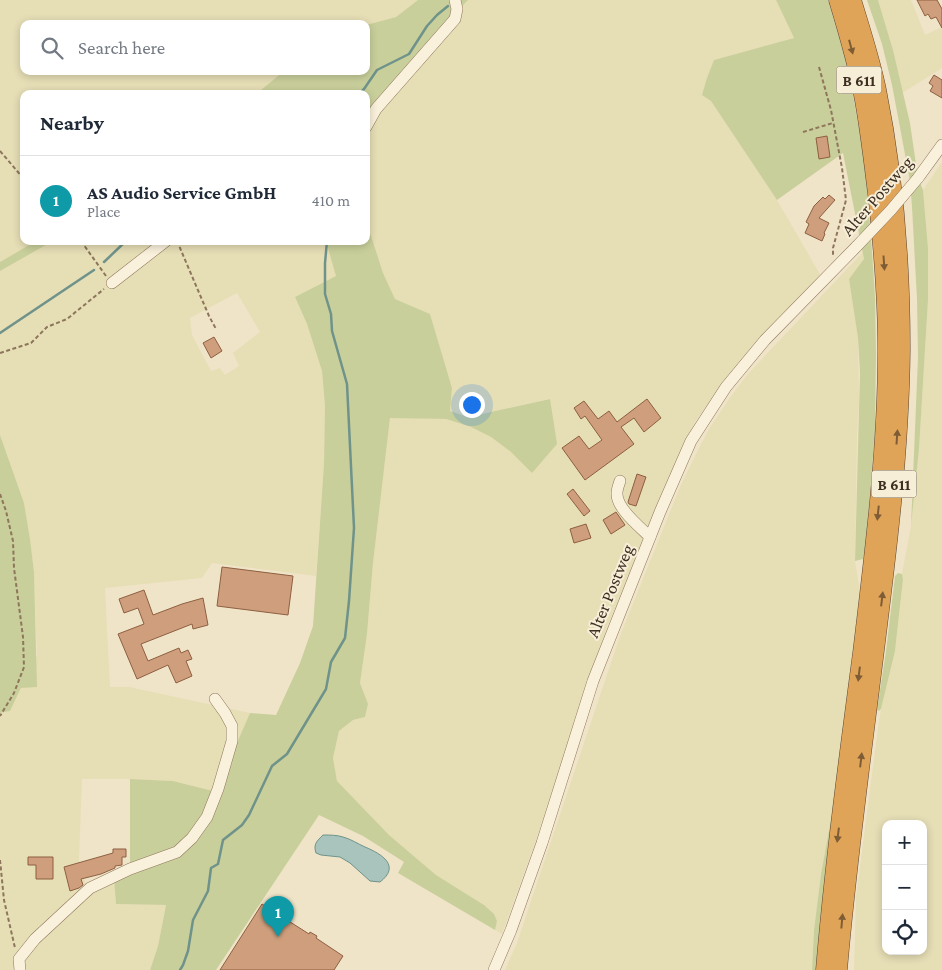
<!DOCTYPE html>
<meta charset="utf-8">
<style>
body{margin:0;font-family:"Crimson Pro",serif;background:#f2f2f3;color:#1f2937}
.controls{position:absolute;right:15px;bottom:15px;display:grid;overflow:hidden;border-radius:10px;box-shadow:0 2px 8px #0003}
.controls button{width:45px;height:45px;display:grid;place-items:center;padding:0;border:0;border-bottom:1px solid #e0e1e3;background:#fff;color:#1f2937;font:25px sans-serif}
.you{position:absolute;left:471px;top:404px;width:18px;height:18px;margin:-12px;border:4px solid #fff;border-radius:50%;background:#1a73e8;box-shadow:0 0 0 8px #1a73e833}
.badge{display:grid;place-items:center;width:32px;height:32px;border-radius:50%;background:#b45309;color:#fff;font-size:16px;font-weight:700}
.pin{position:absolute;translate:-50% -41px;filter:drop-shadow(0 1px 2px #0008)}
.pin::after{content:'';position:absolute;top:26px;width:18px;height:15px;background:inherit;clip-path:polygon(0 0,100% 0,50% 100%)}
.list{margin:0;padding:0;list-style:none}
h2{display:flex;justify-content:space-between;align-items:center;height:65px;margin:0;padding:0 20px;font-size:21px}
h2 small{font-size:16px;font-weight:400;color:#747a83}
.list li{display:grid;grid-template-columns:32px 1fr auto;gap:15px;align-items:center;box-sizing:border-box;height:90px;padding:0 20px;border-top:1px solid #e0e1e3}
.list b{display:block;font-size:19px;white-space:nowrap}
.list p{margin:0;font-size:16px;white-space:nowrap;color:#747a83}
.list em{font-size:16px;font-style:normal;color:#747a83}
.icon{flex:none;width:28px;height:28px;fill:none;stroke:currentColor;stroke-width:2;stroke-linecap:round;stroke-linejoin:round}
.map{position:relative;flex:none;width:942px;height:970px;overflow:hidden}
.search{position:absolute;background:#fff;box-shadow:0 2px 8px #0003;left:20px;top:20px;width:350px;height:55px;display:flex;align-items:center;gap:12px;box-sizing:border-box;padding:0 18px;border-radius:10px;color:#747a83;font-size:19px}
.panel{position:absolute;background:#fff;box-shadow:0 2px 8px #0003;left:20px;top:90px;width:350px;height:155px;border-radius:10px}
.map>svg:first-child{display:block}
.farmland{fill:#e6deb5;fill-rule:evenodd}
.green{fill:#c9cf9b}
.water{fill:#a9c4bc;stroke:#6f938a}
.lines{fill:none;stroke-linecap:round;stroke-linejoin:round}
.stream{stroke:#6f938a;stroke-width:2.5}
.building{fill:#cf9f7d;stroke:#8d5f41}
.minor-casing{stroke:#8d765c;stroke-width:12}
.highway-casing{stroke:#5b4430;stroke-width:19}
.path{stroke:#8d765c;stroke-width:2;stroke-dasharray:4 2.5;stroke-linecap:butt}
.minor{stroke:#faf1dc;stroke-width:11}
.highway{stroke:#e0a458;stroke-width:18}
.minor-bridge-casing{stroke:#8d765c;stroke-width:12;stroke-linecap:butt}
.minor-bridge{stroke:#faf1dc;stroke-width:11}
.oneway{fill:#7e5d36}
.labels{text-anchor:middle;stroke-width:4;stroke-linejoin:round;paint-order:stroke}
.shield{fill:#f7eed8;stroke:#756857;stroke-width:1}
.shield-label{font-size:16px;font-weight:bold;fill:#3d2e20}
.street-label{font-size:18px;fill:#3d2e20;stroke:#f7eed8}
</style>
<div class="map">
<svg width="942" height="970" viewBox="0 0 942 970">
<rect width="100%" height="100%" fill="#f0e4c8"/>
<g class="farmland">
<path d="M 0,0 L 418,0 L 396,17 L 366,25 L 24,24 L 24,71 L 284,71 L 261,90 L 253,94 L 24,94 L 24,241 L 36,241 L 0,262 Z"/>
<path d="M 468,0 L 776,0 L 794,38 L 714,60 L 702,95 L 711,101 L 777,200 L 821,276 L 726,379 L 695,422 L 679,456 L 607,627 L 584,695 L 563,765 L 502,934 L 495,930 L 497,921 L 494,914 L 484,905 L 436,875 L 389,835 L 357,802 L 337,781 L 333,758 L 339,731 L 353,720 L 365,717 L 368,705 L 360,683 L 367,634 L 373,563 L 390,417 L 446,419 L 471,427 L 491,437 L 511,452 L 549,399 L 468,417 L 449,411 L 452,388 L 430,314 L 395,299 L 383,273 L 366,220 L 366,129 L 449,20 Z"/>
<path d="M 878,0 L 911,0 L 925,35 L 942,27 L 942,68 L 902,93 L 893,50 Z"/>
<path d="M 942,162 L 942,970 L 854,970 L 856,897 L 878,728 L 881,709 L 895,651 L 903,579 L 902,574 L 911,526 L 919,449 L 928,300 L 928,248 L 923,190 ZM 886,824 L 923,824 L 923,951 L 886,951 Z"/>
<path d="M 53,241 L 326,241 L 337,276 L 295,297 L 307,324 L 322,371 L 325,406 L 324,463 L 316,576 L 212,563 L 202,578 L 105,588 L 110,687 L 129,687 L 250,713 L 236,745 L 221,793 L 173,781 L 130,779 L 82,779 L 79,860 L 88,893 L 114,879 L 116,904 L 166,905 L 158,946 L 150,970 L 0,970 L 0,713 L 10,711 L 37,656 L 34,572 L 30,539 L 24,503 L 0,435 L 0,271 ZM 237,293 L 260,332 L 233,353 L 239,366 L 225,375 L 220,368 L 211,371 L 192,335 L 190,318 Z"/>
<path d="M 863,252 L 864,260 L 849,279 L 858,338 L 859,403 L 857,436 L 855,561 L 860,591 L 851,671 L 834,803 L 821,874 L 814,930 L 812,970 L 505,970 L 517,943 L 532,898 L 620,636 L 680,487 L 698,450 L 709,429 L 729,399 L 747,375 Z"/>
</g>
<g class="green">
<path d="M 418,0 L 468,0 L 449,20 L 366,129 L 366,94 L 253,94 L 261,90 L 284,71 L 366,71 L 366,25 L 396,17 Z"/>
<path d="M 776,0 L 828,0 L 844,54 L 854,100 L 865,163 L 872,251 L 875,297 L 876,354 L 875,431 L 866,544 L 863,559 L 855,561 L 860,373 L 858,338 L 849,279 L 864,259 L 843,153 L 777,200 L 711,101 L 702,95 L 707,78 L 714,60 L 794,38 Z"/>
<path d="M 867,0 L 878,0 L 893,50 L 910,123 L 918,178 L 923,190 L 928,248 L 928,300 L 919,449 L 911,526 L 918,357 L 917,299 L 912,207 L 910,181 L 892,85 L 882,44 Z"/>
<path d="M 366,220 L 383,273 L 395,299 L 430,314 L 452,388 L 450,411 L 468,417 L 550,399 L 557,444 L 532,473 L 511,452 L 491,437 L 471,427 L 446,419 L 390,418 L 373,563 L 367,634 L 360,683 L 368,704 L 365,717 L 353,720 L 339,731 L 333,758 L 337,781 L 389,835 L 436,875 L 484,905 L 494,914 L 497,921 L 495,930 L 398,873 L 404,862 L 363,836 L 319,815 L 216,970 L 150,970 L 158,946 L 166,905 L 116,904 L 114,879 L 130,871 L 130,779 L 173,781 L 221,793 L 236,745 L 250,713 L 276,715 L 300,663 L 313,626 L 324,463 L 325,406 L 322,371 L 307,324 L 295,297 L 336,276 L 326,241 L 366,241 Z"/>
<path d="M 36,241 L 53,241 L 0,271 L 0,262 Z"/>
<path d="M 0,435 L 24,503 L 30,539 L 34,572 L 37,687 L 21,688 L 10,711 L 0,713 Z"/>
<path d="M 898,573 L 902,574 L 903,579 L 895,651 L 881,709 L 879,711 L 877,710 L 886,651 L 895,576 Z"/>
<path d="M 834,803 L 820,970 L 812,970 L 814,930 L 821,874 Z"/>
</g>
<path class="water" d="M 323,835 C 330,835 337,835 343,837 C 351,839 358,844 365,847 C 382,854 401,866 380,882 L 370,881 L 350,863 L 340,857 L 321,855 L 316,853 C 313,844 317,841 323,835 Z"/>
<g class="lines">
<g class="stream">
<path d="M 359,94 L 364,89 L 377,70 L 409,54 L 427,26 L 437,15 L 448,6"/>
<path d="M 104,262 L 126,241"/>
<path d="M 0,333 L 94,270"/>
<path d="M 180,970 L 183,965 L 188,951 L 193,920 L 208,891 L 211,868 L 218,864 L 223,840 L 242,825 L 249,815 L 272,766 L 287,754 L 326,689 L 331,662 L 345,638 L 349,601 L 354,528 L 347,384 L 332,331 L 331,314 L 325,294 L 325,263 L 327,241"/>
</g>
</g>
<g class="building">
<path d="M 917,0 L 937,0 L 942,9 L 942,28 L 936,17 L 931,19 L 928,14 L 925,16 Z"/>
<path d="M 934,75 L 942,80 L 942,98 L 930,91 L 933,86 L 929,83 Z"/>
<path d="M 827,136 L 830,157 L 819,159 L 816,138 Z"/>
<path d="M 829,195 L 835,200 L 819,218 L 829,223 L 824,233 L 825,234 L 822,241 L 805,233 L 809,224 L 806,222 L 814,206 L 823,197 L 825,199 Z"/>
<path d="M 214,337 L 222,351 L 211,358 L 203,343 Z"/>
<path d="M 647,399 L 661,418 L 644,432 L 634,418 L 621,427 L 634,444 L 585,480 L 562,448 L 579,436 L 589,449 L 602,440 L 585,416 L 581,419 L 574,408 L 584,401 L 598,419 L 609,411 L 617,422 Z"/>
<path d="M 637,474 L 646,477 L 636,506 L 629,504 L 628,502 Z"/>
<path d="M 573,489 L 590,511 L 584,516 L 567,494 Z"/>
<path d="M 616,512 L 625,525 L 611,534 L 603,520 Z"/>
<path d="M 586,524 L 591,538 L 574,543 L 570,529 Z"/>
<path d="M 222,567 L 293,576 L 288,615 L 217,606 Z"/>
<path d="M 144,590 L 153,615 L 182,604 L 203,598 L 208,625 L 193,629 L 192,624 L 141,644 L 148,661 L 179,648 L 181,653 L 188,650 L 192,659 L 186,661 L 192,676 L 176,683 L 168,665 L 137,679 L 118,634 L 144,624 L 138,608 L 124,613 L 119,599 Z"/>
<path d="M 113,849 L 126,849 L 126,857 L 122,857 L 122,865 L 115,866 L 115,868 L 101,874 L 81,879 L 83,885 L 79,888 L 70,891 L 64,867 L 113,853 Z"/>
<path d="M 28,857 L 53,857 L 53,879 L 36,879 L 36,865 L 28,865 Z"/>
<path d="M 262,904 L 309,934 L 310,932 L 317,936 L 316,938 L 343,956 L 334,970 L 220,970 Z"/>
</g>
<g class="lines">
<g class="minor-casing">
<g id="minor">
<path d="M 366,127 L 376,109 L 455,19 L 457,9 L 455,0"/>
<path d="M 918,178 L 942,145"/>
<path d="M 112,283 L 166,241"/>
<path d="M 620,481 C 619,484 617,489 617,493 C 616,508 640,527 650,537"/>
<path d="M 20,970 L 19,959 L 35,939 L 90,888 L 130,869 L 177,852 L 192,838 L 207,817 L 218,789 L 232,741 L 232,726 L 225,713 L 215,699"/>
<path d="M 494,970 L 511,930 L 542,843 L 593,681 L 660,512 L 691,441 L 726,387 L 765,340 L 857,246"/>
</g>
</g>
<g class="highway-casing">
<g id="highway">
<path d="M 825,970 C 834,864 848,758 862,653 C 874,552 887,451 887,349 C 887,300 883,251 878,202 C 874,168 870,134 864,100 C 858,66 848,33 838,0"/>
<path d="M 838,970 C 847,865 861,762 874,658 C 887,555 900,452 901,349 C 901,263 894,174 877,90 C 871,60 861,30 852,0"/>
</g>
</g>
<g class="path">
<path d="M 819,67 L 831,110 L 842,168 L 846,200 L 833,248 L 833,257"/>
<path d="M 803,132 L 833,123"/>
<path d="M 0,151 L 24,179"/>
<path d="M 81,241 L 106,276"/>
<path d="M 177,241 L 209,316 L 216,329"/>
<path d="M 0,353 L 31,343 L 47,327 L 67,319 L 104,289"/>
<path d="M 0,494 L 6,511 L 13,541 L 14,568 L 23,637 L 24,667 L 14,693 L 0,716"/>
<path d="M 0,860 L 4,900 L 15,948"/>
</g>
<use href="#minor" class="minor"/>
<use href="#highway" class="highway"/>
<g class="minor-bridge-casing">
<path id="minor-bridge" d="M 857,246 L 891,210 L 918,178"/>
</g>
<use href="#minor-bridge" class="minor-bridge"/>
</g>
<defs><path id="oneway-solid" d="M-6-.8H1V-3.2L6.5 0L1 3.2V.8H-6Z" transform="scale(1.25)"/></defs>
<g class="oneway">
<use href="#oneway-solid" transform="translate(851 47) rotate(75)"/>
<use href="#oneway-solid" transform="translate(884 263) rotate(86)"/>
<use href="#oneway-solid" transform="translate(897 437) rotate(-86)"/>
<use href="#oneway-solid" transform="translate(878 513) rotate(96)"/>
<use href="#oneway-solid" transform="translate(882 599) rotate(-83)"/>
<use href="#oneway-solid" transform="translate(859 674) rotate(97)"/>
<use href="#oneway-solid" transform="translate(861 760) rotate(-83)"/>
<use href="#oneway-solid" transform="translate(838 835) rotate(97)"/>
<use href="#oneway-solid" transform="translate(842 921) rotate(-85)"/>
</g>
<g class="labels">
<g class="shield">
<rect x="836.5" y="66.5" width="45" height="27" rx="4"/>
<rect x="871.5" y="470.5" width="45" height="27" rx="4"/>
</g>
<g class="shield-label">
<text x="859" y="86">B 611</text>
<text x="894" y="490">B 611</text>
</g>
<g class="street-label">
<text transform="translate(877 196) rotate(-49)" y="6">Alter Postweg</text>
<text transform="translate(610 591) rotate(-68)" y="6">Alter Postweg</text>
</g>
</g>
</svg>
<div class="controls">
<button>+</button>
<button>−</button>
<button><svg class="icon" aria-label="locate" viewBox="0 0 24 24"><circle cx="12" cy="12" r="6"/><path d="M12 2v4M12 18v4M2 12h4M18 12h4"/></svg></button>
</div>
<div class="you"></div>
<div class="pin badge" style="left:278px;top:937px;background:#0f9aa8">1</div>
<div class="search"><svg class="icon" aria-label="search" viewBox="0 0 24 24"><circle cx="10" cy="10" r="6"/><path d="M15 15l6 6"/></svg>Search here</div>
<section class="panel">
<h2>Nearby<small></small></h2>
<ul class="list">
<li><span class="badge" style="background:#0f9aa8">1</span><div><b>AS Audio Service GmbH</b><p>Place</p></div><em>410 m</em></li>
</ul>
</section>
</div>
